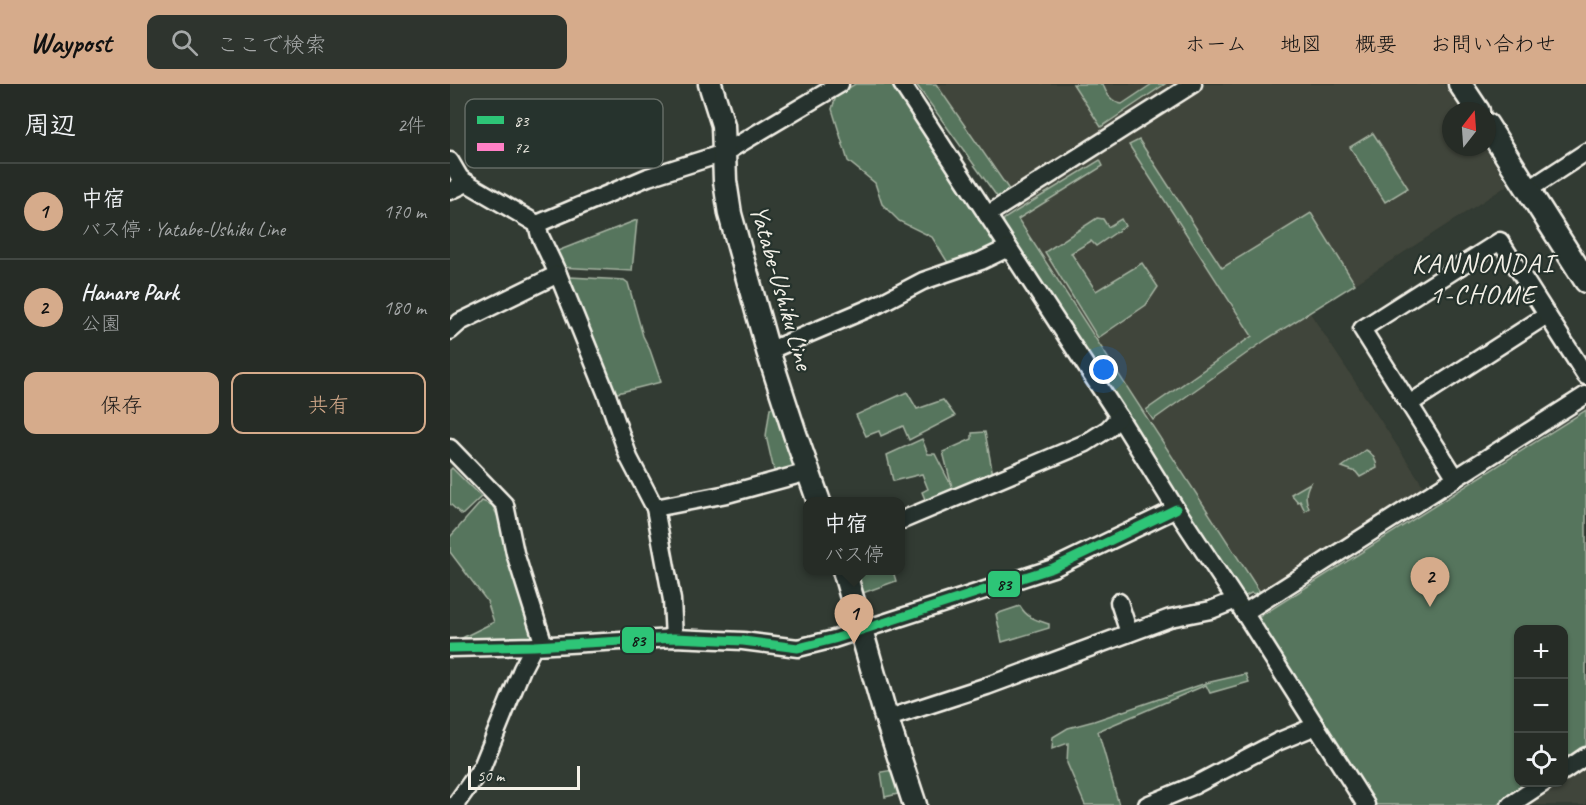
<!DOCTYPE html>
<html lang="ja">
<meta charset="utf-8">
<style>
body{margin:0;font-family:Caveat,"Klee One",sans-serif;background:#2e342e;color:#f1f3f6}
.controls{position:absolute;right:18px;bottom:18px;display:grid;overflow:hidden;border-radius:12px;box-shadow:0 2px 4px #0004}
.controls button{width:54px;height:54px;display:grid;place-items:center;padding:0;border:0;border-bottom:2px solid #424843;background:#262c26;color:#f1f3f6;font:30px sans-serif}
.compass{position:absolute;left:992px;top:18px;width:54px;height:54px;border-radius:50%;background:#262c26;box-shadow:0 2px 4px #0004;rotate:17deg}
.scale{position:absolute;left:18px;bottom:15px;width:112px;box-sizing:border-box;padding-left:6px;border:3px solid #f4f1e8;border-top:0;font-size:16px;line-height:21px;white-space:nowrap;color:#f4f1e8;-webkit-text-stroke:4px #26332d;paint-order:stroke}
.you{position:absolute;left:654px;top:286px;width:21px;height:21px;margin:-15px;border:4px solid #fff;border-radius:50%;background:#1a73e8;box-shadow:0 0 0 9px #1a73e833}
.badge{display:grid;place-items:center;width:39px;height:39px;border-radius:50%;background:#d6ab8b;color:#111;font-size:20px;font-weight:700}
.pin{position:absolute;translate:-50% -50px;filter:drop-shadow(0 2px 3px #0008)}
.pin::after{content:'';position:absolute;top:32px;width:21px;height:18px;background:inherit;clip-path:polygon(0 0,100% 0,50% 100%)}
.popup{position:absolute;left:353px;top:413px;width:102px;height:78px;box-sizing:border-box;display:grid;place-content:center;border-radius:12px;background:#262c26;filter:drop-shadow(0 2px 4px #0005);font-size:20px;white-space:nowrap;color:#a4a7a7}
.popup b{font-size:22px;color:#f1f3f6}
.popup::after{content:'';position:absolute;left:50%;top:100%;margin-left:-12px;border:12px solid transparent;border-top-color:#262c26}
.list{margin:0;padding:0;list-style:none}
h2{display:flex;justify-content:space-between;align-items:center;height:78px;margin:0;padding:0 24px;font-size:26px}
h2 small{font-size:20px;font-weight:400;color:#a4a7a7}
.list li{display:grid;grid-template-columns:39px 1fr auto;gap:18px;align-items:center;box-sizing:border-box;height:96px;padding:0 24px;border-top:2px solid #424843}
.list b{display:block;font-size:22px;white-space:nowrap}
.list p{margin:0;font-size:20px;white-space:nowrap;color:#a4a7a7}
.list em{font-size:20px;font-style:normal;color:#a4a7a7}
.actions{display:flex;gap:12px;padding:18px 24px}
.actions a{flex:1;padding:14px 0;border:2px solid #d6ab8b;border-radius:12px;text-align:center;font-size:21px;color:#d6ab8b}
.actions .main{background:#d6ab8b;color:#111}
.icon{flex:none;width:33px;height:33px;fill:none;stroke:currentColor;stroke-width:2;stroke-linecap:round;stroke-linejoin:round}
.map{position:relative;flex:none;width:1136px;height:721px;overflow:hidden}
header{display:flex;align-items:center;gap:36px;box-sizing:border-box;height:84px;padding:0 30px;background:#d6ab8b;color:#111}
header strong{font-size:28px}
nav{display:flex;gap:33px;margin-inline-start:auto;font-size:21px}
.search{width:420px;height:54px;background:#2e342e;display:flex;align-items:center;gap:15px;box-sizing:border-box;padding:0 21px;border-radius:12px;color:#a4a7a7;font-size:22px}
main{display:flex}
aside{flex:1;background:#262c26}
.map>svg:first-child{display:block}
.built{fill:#41453a}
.green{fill:#57755d;stroke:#a6b3a2;stroke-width:1.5}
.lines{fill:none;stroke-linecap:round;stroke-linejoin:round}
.street-casing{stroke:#f4f1e8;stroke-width:21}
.secondary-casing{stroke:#f4f1e8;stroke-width:27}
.street{stroke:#26332d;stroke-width:16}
.secondary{stroke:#26332d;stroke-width:22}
.bus-1-casing{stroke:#26332d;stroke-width:14}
.bus-1{stroke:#2dc577;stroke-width:9}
.labels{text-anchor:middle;stroke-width:4.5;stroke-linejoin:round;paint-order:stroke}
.street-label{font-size:26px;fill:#f4f1e8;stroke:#26332d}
.neighbourhood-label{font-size:27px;letter-spacing:1.5px;fill:#f4f1e8;stroke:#26332d}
.key{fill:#26332d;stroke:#646c65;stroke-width:1.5}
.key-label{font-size:16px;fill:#f4f1e8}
.line-badge{stroke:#26332d;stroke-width:2}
.pale-badge-label{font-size:16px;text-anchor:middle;font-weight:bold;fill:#111}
</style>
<header>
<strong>Waypost</strong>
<div class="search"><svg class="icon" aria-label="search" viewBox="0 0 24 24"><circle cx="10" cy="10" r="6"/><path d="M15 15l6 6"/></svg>ここで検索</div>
<nav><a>ホーム</a><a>地図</a><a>概要</a><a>お問い合わせ</a></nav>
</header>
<main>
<aside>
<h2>周辺<small>2件</small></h2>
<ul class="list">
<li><span class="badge">1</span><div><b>中宿</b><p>バス停 · Yatabe-Ushiku Line</p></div><em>170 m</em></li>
<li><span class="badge">2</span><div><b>Hanare Park</b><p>公園</p></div><em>180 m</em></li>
</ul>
<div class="actions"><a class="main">保存</a><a>共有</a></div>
</aside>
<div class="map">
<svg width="1136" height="721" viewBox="0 0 1136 721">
<rect width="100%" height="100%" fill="#323b33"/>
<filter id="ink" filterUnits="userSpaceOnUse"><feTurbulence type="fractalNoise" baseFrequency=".0167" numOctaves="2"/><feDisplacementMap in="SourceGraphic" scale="12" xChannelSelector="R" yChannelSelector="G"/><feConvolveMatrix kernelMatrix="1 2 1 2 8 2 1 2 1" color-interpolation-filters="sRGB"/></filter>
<g filter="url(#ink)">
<g class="built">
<path d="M 482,0 L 994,0 L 1011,27 L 1001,27 L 1001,63 L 1034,63 L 1058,101 L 860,229 L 974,403 L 810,508 Z"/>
<path d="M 1136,680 L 1136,721 L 1072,721 L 1107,699 L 1114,698 L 1114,694 Z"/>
</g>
<g class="green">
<path d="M 405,0 L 445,0 L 548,163 L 500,182 L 482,153 L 449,137 L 432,120 L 425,99 L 398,77 L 382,25 L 386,12 Z"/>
<path d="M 466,0 L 486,0 L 560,107 L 548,114 Z"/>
<path d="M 623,0 L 653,0 C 656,10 661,18 672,20 L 702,0 L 715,0 L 651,43 Z"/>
<path d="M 923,49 L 958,104 L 935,118 L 900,63 Z"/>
<path d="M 689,56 L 772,184 L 861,129 L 905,200 L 817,255 L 703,336 L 696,326 L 802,252 L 679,61 Z"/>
<path d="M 650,76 L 653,82 L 568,135 L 810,508 L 807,510 L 801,509 L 792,514 L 552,143 L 554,135 L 565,128 Z"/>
<path d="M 647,134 L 653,135 L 658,143 L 671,135 L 675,142 L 646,162 L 641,157 L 621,169 L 646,207 L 692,179 L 708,203 L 696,221 L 648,254 L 595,168 Z"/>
<path d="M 187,136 L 182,187 L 109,183 L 105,168 Z"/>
<path d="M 120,193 L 174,196 L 178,199 L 193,252 L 200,266 L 211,298 L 163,310 L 116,196 Z"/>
<path d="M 457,308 L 467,325 L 493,316 L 505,332 L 459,356 L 453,342 L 431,352 L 429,347 L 416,352 L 406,331 Z"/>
<path d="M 326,323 L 346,384 L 325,391 L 316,352 L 320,324 Z"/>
<path d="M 1136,326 L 1136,664 L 1114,678 L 1114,546 L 1068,546 L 1068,698 L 1082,699 L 1047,721 L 923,721 L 806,535 Z"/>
<path d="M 535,348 L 543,391 L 477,420 L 472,408 L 478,405 L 472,390 L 443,397 L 437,371 L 472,355 L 478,370 L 485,370 L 502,403 L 493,368 L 522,355 L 522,349 Z"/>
<path d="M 916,366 C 922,369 927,377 927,384 L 910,393 L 906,388 L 892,383 Z"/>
<path d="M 2,384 L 31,413 L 12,431 L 0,420 L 0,386 Z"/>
<path d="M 860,399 C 855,408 855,415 859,424 L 855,427 L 850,417 L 848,418 L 841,410 Z"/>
<path d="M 32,417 L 42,421 L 49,435 L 83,554 L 2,559 L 44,538 L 37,517 L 0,468 L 0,453 Z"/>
<path d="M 403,487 L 443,487 L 446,497 L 410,510 Z"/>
<path d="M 570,522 C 577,534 586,536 599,540 L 599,544 L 552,558 L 546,530 Z"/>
<path d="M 796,590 L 799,598 L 760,609 L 756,601 L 648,647 L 669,721 L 635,721 L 617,679 L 618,659 L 602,665 L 603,653 L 618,644 L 644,637 L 756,599 Z"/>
<path d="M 443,686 L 452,709 L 435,713 L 431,688 Z"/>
</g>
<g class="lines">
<g class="street-casing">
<g id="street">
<path d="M 452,0 L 669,333 L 726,425 L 786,516 L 916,721"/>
<path d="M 0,77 L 10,94 L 17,99 L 87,140 L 198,93 L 274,69 L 390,0"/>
<path d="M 1078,106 L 1136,68"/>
<path d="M 0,107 L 17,99"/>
<path d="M 537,131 L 743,0"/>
<path d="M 87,140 L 90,152 L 108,190 L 157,311 L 179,374 L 205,424 L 222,516 L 224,554"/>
<path d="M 0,247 L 10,238 L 108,190"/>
<path d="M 318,267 L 429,220 L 473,197 L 531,177 L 558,164"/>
<path d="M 959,320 L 1097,231"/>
<path d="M 0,364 L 55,421 L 65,469 L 94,561"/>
<path d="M 1006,394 L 912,245 L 1050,157 L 1136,292"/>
<path d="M 205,424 L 277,410 L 358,388"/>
<path d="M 450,437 L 636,359 L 658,345 L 669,333"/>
<path d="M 669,518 L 679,549"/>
<path d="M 794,529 L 1136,311"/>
<path d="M 0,564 L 84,562 L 224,554 L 293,557 L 348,564 L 384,555 L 603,484 L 726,425"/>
<path d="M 436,633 L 445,632 L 537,602 L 720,534 L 761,526 L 786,516"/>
<path d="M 1114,687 L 1136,672"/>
<path d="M 5,721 L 32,683 L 72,585 L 84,562"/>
<path d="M 697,721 L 745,701 L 827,658 L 866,642"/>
<path d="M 1060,721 L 1095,698"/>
</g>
</g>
<g class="secondary-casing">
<g id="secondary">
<path d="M 260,0 L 273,41 L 275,97 L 280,130 L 318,267 L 345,350 L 369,418"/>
<path d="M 1010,0 L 1028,27"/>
<path d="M 1037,41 L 1136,197"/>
<path d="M 394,486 L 436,633 L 465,721"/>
</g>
</g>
<use href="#street" class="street"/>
<use href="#secondary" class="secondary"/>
<g class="bus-1-casing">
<path id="bus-1" d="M 0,564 L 84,562 L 224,554 L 293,557 L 348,564 L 384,555 L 603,484 L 726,425"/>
</g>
<use href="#bus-1" class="bus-1"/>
</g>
</g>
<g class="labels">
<g class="street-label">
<text transform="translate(332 203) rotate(74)" y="9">Yatabe-Ushiku Line</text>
</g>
<g class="neighbourhood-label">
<text x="1033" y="188">KANNONDAI<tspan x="1033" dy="31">1-CHOME</tspan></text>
</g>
</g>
<rect x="15" y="15" width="198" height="69" rx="9" class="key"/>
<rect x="27" y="32" width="27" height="8" fill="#2dc577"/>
<rect x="27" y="59" width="27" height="8" fill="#ff80c5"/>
<g class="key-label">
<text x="64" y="42">83</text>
<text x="64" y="69">72</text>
</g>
<g class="line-badge">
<rect x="537" y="486" width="34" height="28" rx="6" fill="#2dc577"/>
<rect x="171" y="542" width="34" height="28" rx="6" fill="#2dc577"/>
</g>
<g class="pale-badge-label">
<text x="554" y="506">83</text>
<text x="188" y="562">83</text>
</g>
</svg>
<div class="controls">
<button>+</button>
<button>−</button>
<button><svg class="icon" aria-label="locate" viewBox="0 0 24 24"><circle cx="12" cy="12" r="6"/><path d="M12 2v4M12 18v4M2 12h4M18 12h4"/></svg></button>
</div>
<svg class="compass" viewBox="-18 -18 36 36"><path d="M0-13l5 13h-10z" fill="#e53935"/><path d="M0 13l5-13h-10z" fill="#a4a7a7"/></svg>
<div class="scale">50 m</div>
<div class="you"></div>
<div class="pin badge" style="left:404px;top:560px">1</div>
<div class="popup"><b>中宿</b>バス停</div>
<div class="pin badge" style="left:980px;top:523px">2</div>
</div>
</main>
